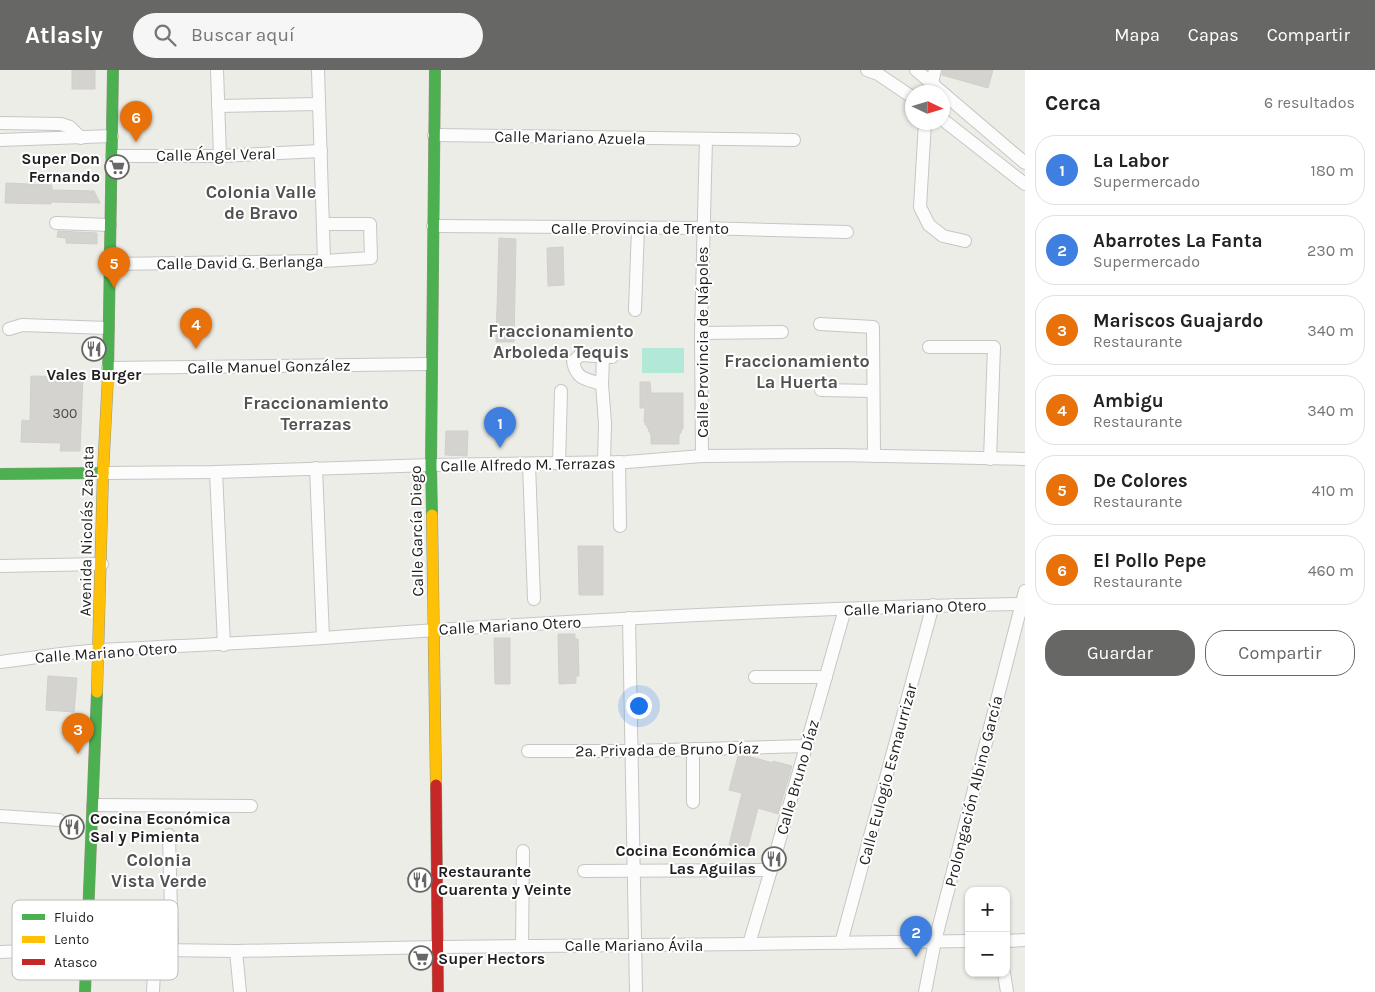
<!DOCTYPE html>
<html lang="es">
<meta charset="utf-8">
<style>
body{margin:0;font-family:Karla,sans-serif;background:#f6f6f6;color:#222}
.controls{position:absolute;right:15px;bottom:15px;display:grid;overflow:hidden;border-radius:10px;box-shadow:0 1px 4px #0004}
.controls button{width:45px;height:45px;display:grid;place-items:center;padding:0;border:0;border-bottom:1px solid #e0e0e0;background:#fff;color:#222;font:25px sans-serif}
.compass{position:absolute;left:905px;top:15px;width:45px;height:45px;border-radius:50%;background:#fff;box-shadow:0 1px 4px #0004;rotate:94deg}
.you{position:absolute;left:638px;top:635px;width:18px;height:18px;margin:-12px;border:4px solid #fff;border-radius:50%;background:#1a73e8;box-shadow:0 0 0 8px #1a73e833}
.badge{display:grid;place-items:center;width:32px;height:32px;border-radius:50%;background:#676765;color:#fff;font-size:16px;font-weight:700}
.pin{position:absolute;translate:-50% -41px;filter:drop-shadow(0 1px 2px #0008)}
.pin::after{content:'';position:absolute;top:26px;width:18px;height:15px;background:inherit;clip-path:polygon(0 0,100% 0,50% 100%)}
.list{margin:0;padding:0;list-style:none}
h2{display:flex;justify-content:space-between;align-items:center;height:65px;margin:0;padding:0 20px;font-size:21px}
h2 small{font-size:16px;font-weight:400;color:#767676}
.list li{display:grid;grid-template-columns:32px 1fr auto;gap:15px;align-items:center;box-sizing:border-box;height:70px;margin:0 10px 10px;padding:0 10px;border:1px solid #e0e0e0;border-radius:20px}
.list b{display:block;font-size:19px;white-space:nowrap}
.list p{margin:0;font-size:16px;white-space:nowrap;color:#767676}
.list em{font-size:16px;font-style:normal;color:#767676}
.actions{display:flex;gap:10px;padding:15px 20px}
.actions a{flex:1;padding:11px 0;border:1px solid #676765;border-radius:20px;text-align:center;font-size:18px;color:#676765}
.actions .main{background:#676765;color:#fff}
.icon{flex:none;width:28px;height:28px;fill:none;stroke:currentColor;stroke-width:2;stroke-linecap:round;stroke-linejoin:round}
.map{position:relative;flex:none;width:1025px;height:922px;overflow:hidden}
header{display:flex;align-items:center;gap:30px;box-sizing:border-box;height:70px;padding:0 25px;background:#676765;color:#fff}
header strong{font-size:24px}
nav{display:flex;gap:28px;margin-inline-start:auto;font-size:18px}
.search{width:350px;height:45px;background:#f6f6f6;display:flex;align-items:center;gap:12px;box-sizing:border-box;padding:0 18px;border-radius:28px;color:#767676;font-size:19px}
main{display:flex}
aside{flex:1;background:#fff}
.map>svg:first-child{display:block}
.pitch{fill:#b1e8d8}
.building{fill:#d4d3cf;stroke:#d1cfc9}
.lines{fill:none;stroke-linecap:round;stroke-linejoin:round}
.street-casing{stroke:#c6c6c4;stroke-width:14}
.fast-casing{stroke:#93997f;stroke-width:12}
.slow-casing{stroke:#93997f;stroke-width:12}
.jam-casing{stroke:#93997f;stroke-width:12}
.street{stroke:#fcfcfc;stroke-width:12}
.fast{stroke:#4caf50;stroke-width:11}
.slow{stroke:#ffc107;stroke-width:11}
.jam{stroke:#c62828;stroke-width:11}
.labels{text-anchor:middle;stroke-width:4;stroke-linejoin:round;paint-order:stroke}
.number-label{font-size:14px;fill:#4c4c4b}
.street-label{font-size:16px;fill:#1f1f1f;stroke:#fff}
.poi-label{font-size:16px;font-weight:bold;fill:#1f1f1f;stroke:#fff;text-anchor:start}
.neighbourhood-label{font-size:18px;font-weight:bold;fill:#525252;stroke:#fff}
.key{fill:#fff;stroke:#bcbcbc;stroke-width:1}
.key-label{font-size:14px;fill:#1f1f1f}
</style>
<header>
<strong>Atlasly</strong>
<div class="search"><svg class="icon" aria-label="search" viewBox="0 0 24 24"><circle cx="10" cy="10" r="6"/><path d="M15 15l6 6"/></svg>Buscar aquí</div>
<nav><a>Mapa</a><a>Capas</a><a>Compartir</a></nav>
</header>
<main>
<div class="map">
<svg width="1025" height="922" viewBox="0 0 1025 922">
<rect width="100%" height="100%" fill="#edede8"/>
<rect class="pitch" x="642" y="278" width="42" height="25"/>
<g class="building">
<rect x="72" y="0" width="23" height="19"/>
<path d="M 943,0 L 993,0 L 988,18 L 942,5 Z"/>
<path d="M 6,113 L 52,115 L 52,120 L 94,121 L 100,133 L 51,132 L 51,134 L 5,133 Z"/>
<path d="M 58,161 L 97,163 L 97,174 L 66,173 L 66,168 L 57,167 Z"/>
<path d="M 499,168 L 516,169 L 514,272 L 496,272 Z"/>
<path d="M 563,177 L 564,215 L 548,216 L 547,178 Z"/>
<path d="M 31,306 L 83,307 L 80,381 L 60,381 L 61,373 L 21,372 L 22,350 L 30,351 Z"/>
<path d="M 640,312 L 650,312 L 651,323 L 683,323 L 683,358 L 682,360 L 681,361 L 681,363 L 679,364 L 679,374 L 651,374 L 651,364 L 650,364 L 650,361 L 648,361 L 649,358 L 647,358 L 647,355 L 645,355 L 645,352 L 644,352 L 645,338 L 640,338 Z"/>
<path d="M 446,361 L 468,361 L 467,386 L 445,385 Z"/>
<path d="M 578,476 L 603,476 L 603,525 L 579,525 Z"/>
<path d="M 558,564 L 575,564 L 575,569 L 578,569 L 579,606 L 576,606 L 576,613 L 559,614 Z"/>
<path d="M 494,568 L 510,568 L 510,614 L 495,614 Z"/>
<path d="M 48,606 L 77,608 L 74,642 L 46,640 Z"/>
<path d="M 738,686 L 748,686 L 773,693 L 773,691 L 792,696 L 778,744 L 758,738 L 747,780 L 729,775 L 742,723 L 729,720 Z"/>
</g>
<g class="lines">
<g class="street-casing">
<g id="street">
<path d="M 217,0 L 220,86"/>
<path d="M 318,0 L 324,191"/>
<path d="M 867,0 L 878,4 L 912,27"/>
<path d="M 916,0 L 1025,93"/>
<path d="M 930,22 L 935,0"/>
<path d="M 218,36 L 319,34"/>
<path d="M 942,49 L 1025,114"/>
<path d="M 925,52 L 920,137 L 929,155 L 943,166 L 965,171"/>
<path d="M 0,53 L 61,54 L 70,57 L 81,68"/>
<path d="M 434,65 L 794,70"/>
<path d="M 0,70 L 112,66"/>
<path d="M 112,86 L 220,86 L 321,81"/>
<path d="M 56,153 L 110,155"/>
<path d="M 433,156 L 703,158 L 847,162"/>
<path d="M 109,194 L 324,191 L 371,188 L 370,154 L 323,154"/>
<path d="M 635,240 L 638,158"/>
<path d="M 820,254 L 873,257 L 874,386"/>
<path d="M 9,259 L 22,255 L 108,258"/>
<path d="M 701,263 L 782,262"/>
<path d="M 929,277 L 994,277 L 990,389"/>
<path d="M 603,287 L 602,314 L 605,353 L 604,393"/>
<path d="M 108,298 L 431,294"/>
<path d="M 602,314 C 586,309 577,310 573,292 L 580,285 L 612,287"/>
<path d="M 821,320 L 873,321"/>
<path d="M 702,386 L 701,263 L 706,69"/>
<path d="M 619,392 L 620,456"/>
<path d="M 529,394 L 534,529"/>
<path d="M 559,394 L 561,321"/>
<path d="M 316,398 L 323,568"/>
<path d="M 216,402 L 224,575"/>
<path d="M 103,403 L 216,402 L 431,395 L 627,392 L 702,386 L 836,385 L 1025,389"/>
<path d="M 0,496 L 102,494"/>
<path d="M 629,548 L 636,922"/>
<path d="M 0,592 C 34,588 68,582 102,580 C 176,576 249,573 323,568 C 555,551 788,538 1021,534"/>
<path d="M 755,607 L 826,607"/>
<path d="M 693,679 L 693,732"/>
<path d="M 528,681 L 631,681 L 806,676"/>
<path d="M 93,735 L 251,736"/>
<path d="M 0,746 L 59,750"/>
<path d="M 169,765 L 172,880"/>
<path d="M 584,801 L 771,800"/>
<path d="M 1006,871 L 1025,870"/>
<path d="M 841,873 L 933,535"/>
<path d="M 749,874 L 771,800 L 845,539"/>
<path d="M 522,876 L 523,781"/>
<path d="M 236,881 L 240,922"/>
<path d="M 0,882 L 86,879 L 236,881 L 438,877 L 749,874 L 969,871"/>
<path d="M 1004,903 L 1007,922"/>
<path d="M 153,922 L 155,880"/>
<path d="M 925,922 L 935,871 L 1025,521"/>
</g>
</g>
<g class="fast-casing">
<g id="fast">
<path d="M 108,306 L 113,0"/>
<path d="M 0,404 L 103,403"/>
<path d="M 432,445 L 431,395 L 435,0"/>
<path d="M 85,922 L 97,622"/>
</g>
</g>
<g class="slow-casing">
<g id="slow">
<path d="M 432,445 L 436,715"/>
<path d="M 97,622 L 103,403 L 108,306"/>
</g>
</g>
<g class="jam-casing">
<path id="jam" d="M 436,715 L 438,922"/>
</g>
<use href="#street" class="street"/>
<use href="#fast" class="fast"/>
<use href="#slow" class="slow"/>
<use href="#jam" class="jam"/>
</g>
<defs>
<g id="supermarket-ring" transform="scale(1.25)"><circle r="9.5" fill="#fff" stroke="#676765" stroke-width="1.5"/><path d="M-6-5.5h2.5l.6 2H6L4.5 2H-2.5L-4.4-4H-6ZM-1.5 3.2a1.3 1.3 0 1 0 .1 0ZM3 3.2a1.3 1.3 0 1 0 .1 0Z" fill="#676765"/></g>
<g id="restaurant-ring" transform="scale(1.25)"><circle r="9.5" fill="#fff" stroke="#676765" stroke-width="1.5"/><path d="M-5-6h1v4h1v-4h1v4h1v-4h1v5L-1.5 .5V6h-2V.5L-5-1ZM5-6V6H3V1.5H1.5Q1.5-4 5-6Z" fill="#676765"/></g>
</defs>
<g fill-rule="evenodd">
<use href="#supermarket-ring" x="117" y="97"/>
<use href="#restaurant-ring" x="94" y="279"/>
<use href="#restaurant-ring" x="72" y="757"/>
<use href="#restaurant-ring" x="774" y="789"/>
<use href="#restaurant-ring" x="420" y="810"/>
<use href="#supermarket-ring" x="421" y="888"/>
</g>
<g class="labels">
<g class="number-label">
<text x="65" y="348">300</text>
</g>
<g class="street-label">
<text transform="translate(570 67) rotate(1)" y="6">Calle Mariano Azuela</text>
<text transform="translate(216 84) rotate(-1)" y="6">Calle Ángel Veral</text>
<text x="640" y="164">Calle Provincia de Trento</text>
<text transform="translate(240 192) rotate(-1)" y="6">Calle David G. Berlanga</text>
<text transform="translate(702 272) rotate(-90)" y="6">Calle Provincia de Nápoles</text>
<text transform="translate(269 296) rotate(-1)" y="6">Calle Manuel González</text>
<text transform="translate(528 394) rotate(-1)" y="6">Calle Alfredo M. Terrazas</text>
<text transform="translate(86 461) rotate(-89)" y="6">Avenida Nicolás Zapata</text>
<text transform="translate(416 461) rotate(-91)" y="6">Calle García Diego</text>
<text transform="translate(915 537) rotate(-2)" y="6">Calle Mariano Otero</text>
<text transform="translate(510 555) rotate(-3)" y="6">Calle Mariano Otero</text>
<text transform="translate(106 582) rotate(-4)" y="6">Calle Mariano Otero</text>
<text transform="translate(667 679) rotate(-1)" y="6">2a. Privada de Bruno Díaz</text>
<text transform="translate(887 704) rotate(-75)" y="6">Calle Eulogio Esmaurrizar</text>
<text transform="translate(797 707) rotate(-74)" y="6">Calle Bruno Díaz</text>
<text transform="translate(973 721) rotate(-76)" y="6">Prolongación Albino García</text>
<text x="634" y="881">Calle Mariano Ávila</text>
</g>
<g class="poi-label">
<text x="100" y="94" text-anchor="end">Super Don<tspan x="100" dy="18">Fernando</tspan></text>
<text x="94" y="310" text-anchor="middle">Vales Burger</text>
<text x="90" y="754">Cocina Económica<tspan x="90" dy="18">Sal y Pimienta</tspan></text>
<text x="756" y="786" text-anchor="end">Cocina Económica<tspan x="756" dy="18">Las Aguilas</tspan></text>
<text x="438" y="807">Restaurante<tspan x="438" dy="18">Cuarenta y Veinte</tspan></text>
<text x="438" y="894">Super Hectors</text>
</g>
<g class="neighbourhood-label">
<text x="261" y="128">Colonia Valle<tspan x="261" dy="21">de Bravo</tspan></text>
<text x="561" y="267">Fraccionamiento<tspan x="561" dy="21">Arboleda Tequis</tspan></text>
<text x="797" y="297">Fraccionamiento<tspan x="797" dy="21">La Huerta</tspan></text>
<text x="316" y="339">Fraccionamiento<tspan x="316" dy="21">Terrazas</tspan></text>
<text x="159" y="796">Colonia<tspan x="159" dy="21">Vista Verde</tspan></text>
</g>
</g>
<rect x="12" y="830" width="166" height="80" rx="8" class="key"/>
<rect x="22" y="844" width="23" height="6" fill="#4caf50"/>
<rect x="22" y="866" width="23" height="7" fill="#ffc107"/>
<rect x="22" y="889" width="23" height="6" fill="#c62828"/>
<g class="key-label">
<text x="54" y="852">Fluido</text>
<text x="54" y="874">Lento</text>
<text x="54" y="897">Atasco</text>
</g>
</svg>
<div class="controls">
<button>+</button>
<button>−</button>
</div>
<svg class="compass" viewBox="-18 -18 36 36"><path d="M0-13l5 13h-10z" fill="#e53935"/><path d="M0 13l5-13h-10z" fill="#767676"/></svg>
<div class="you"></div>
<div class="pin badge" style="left:500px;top:378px;background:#3f7fe0">1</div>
<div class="pin badge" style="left:916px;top:887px;background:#3f7fe0">2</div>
<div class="pin badge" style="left:78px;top:684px;background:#e8710a">3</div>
<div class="pin badge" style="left:196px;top:279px;background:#e8710a">4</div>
<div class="pin badge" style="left:114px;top:218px;background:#e8710a">5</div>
<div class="pin badge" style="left:136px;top:72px;background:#e8710a">6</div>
</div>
<aside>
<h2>Cerca<small>6 resultados</small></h2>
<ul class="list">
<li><span class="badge" style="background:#3f7fe0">1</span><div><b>La Labor</b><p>Supermercado</p></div><em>180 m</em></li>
<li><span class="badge" style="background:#3f7fe0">2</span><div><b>Abarrotes La Fanta</b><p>Supermercado</p></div><em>230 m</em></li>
<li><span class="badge" style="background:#e8710a">3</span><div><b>Mariscos Guajardo</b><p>Restaurante</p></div><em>340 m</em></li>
<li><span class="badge" style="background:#e8710a">4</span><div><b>Ambigu</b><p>Restaurante</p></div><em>340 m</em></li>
<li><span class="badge" style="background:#e8710a">5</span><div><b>De Colores</b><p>Restaurante</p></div><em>410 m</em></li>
<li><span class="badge" style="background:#e8710a">6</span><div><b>El Pollo Pepe</b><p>Restaurante</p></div><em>460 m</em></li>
</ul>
<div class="actions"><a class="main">Guardar</a><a>Compartir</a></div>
</aside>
</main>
